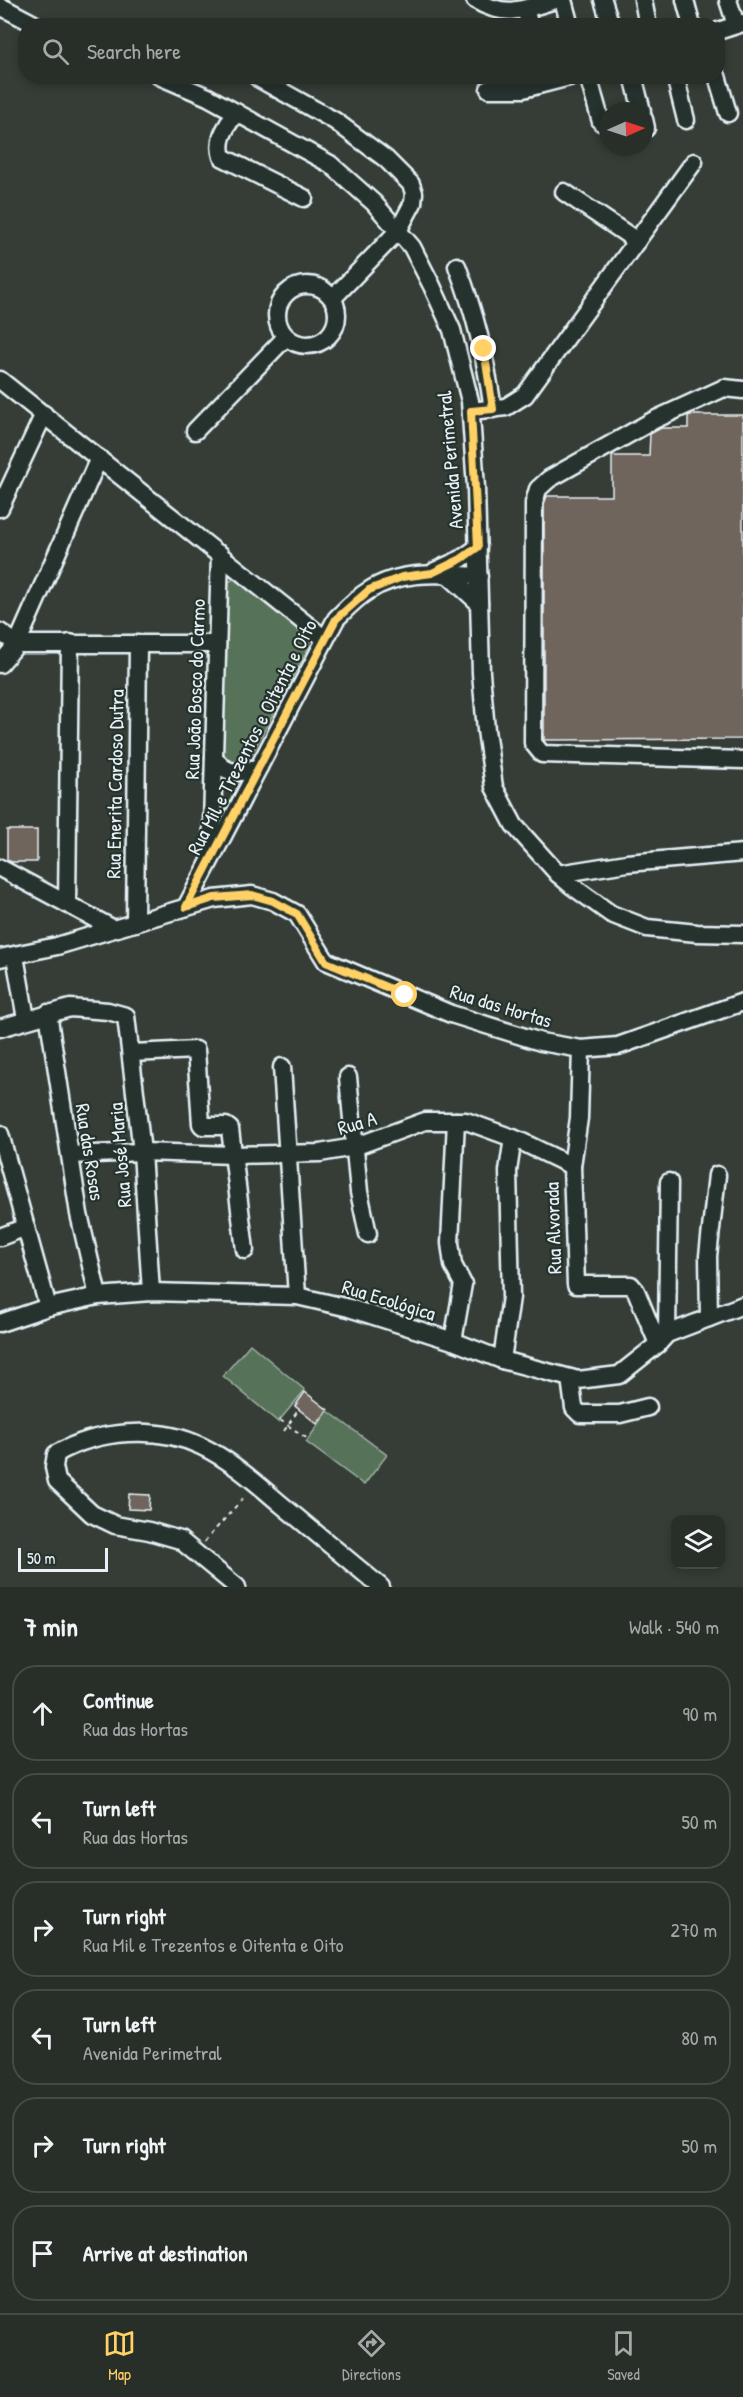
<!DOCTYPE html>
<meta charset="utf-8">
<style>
body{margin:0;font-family:"Patrick Hand",sans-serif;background:#303630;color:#f1f3f6}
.controls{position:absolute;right:18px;bottom:18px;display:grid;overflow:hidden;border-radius:12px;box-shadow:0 3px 9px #0003}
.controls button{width:54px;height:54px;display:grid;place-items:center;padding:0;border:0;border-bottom:2px solid #444a45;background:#282e28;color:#f1f3f6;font:30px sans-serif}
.compass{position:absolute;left:599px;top:102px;width:54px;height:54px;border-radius:50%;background:#282e28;box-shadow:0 3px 9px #0003;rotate:87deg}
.scale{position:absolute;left:18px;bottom:15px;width:90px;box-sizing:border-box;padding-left:6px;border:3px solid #e8f1f8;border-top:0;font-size:16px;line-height:21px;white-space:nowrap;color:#e8f1f8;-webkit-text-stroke:4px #26332d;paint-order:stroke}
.stop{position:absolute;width:18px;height:18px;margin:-14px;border:4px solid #ffd166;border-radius:50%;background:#fff}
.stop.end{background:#ffd166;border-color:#fff;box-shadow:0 2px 6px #0008}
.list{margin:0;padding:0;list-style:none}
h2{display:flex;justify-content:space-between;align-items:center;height:78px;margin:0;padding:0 24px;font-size:26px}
h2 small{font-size:20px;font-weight:400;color:#a5a8a8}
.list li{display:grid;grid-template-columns:39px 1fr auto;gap:18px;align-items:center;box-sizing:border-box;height:96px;margin:0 12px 12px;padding:0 12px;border:2px solid #444a45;border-radius:24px}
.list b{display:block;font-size:22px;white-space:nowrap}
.list p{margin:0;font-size:20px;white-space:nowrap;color:#a5a8a8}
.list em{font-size:20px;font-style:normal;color:#a5a8a8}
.icon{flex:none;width:33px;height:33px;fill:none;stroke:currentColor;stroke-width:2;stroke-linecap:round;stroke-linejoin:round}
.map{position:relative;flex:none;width:743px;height:1587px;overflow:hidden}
.search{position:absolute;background:#282e28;box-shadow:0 3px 9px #0003;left:18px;right:18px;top:18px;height:66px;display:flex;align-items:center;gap:15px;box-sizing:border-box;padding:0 21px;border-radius:24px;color:#a5a8a8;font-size:22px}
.sheet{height:726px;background:#282e28}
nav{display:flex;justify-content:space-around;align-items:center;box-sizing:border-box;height:84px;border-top:2px solid #444a45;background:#282e28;font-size:16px;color:#a5a8a8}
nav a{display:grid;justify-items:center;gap:3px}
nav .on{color:#ffd166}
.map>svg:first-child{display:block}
.green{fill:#577258;stroke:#a0b2a8;stroke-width:1.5}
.building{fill:#70655b;stroke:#e8f1f8;stroke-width:1.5}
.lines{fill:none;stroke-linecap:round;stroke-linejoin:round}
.minor-casing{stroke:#e8f1f8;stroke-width:21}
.path{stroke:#e8f1f8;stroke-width:2;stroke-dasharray:4.5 4.5;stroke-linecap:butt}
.minor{stroke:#26332d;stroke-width:16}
.route{stroke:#ffd166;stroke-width:8}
.labels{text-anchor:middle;stroke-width:4.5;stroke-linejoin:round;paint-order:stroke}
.street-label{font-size:20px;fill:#e8f1f8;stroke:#26332d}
</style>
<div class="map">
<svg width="743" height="1587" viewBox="0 0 743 1587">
<rect width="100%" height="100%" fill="#353d36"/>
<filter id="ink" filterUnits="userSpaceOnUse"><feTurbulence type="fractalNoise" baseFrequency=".0167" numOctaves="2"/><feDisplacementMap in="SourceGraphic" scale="12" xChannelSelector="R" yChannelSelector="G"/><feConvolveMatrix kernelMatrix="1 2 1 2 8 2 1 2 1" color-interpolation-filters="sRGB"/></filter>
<g filter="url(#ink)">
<g class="green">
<path d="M 235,578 L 242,580 L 306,635 L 310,645 L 247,763 L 234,766 L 221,756 L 225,584 Z"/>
<path d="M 250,1344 L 305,1390 L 278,1422 L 223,1376 Z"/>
<path d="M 328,1411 L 387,1455 L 364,1485 L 306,1442 Z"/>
</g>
<g class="building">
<path d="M 690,415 L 743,415 L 743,739 L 544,740 L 544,504 L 547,496 L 612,496 L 612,456 L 649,456 L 650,434 L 661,428 L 688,428 L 688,416 Z"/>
<path d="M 7,830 L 37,830 L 37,862 L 12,862 L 7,860 Z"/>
<path d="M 305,1392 L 328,1410 L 317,1424 L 295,1406 Z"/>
<path d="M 129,1494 L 150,1495 L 149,1510 L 128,1509 Z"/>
</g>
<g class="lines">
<g class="minor-casing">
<g id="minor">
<path d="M 475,0 C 505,18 523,10 555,0"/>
<path d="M 563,0 L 570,26"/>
<path d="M 603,0 L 611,26"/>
<path d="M 643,0 L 648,26"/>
<path d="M 685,0 L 692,26"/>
<path d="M 728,0 L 736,25"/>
<path d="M 0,6 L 38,26"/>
<path d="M 525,9 L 530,26"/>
<path d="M 718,31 L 743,23"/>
<path d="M 159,76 L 208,97 L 330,164 L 374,203 L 412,247 L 432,286 L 452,330 L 470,401 L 476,488 L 481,673 L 486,730 L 494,787 L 514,825 L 558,874 L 572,886 L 611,914 L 647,928 L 697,933 L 743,934"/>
<path d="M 588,76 L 601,122"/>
<path d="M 633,76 L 642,111"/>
<path d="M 675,76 L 686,120"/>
<path d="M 717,76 L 728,113"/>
<path d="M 258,78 L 335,121 L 386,159 L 411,184 L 414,193 L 413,203 L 398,231 L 333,298"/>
<path d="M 489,89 L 523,89 L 573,76"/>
<path d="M 236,112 C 227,126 216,139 222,157 L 304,198"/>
<path d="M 644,119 L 646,128"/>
<path d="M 564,192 L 637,241"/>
<path d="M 457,266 C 476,315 485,356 493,409"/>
<circle cx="307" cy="315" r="30"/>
<path d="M 0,380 L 325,639"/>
<path d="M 743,390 L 724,388 L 654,420 L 549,479 L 538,489 L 534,503 L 533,743 L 542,754 L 743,760"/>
<path d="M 471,411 L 506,407 L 525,395 L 694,162"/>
<path d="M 195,431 L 286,337"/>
<path d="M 0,508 L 44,414"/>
<path d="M 435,571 L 461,559 L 478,547"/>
<path d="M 446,573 L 479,603"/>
<path d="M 0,632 L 17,644 L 217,644"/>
<path d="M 0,664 L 17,644 L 99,458"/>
<path d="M 214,757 C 225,776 242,774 259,767"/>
<path d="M 211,856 L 220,554"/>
<path d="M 0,868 L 112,928"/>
<path d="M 558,874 L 627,863 L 743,853"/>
<path d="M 67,904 L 70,643"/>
<path d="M 186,907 L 336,619 C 346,609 356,598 368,591 C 401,569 442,574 479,576"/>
<path d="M 135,923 L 138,645"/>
<path d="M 15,956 L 26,1019"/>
<path d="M 0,958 L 57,946 L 214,899 L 252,895 L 273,901 L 297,914 L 326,961 L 451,1014 L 541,1042 L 581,1049 L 618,1046 L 743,1002"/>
<path d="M 48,1013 L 79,1214 L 98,1296"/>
<path d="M 0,1028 L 70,1008 L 108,1011 L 126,1016 L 142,1152 L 151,1292"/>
<path d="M 581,1049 L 579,1118 L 572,1166 L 576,1285 L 631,1285 L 636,1291 L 658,1344"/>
<path d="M 132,1053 L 196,1050 L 201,1124 L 203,1126 L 226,1126 L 230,1129 L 245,1250"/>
<path d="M 282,1067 L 297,1296"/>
<path d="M 348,1077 L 359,1192 L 368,1234"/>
<path d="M 0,1134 L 48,1307"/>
<path d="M 70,1155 L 142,1152 L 233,1155 L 320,1153 L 354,1147 L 425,1121 L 466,1121 L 518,1140 L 572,1166"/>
<path d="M 0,1237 L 26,1227"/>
<path d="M 709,1318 L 708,1256 L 717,1175"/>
<path d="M 0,1323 L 48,1307 L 98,1296 L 151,1292 L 297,1296 L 349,1308 L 453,1341 L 502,1360 L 578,1380 L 619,1375 L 658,1344 L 667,1334 L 743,1305"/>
<path d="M 667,1334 L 669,1182"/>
<path d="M 453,1341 L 463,1284 L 453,1265 L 450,1243 L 456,1121"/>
<path d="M 502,1360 L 511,1297 L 508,1171 L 513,1138"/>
<path d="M 570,1378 L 574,1408 L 580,1414 L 620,1414 L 648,1407"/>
<path d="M 237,1587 L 180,1540 L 149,1531 L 115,1525 L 92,1514 L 57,1481 L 54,1467 L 56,1454 C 97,1430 157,1425 201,1446 C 231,1460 257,1484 282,1505 C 315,1532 348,1560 381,1587"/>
</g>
</g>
<g class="path">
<path d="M 280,1420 L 308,1439"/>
<path d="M 284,1431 L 299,1409"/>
<path d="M 204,1542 L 246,1495"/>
</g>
<use href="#minor" class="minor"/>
</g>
</g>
<g class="lines" filter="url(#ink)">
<path class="route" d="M 405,995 L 326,962 L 297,914 L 273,901 L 252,895 L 214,898 L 186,907 L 336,619 L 369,590 L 402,577 L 432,573 L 461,559 L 478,547 L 471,411 L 493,409 L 484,349"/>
</g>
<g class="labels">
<g class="street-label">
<text transform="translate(450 460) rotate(-95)" y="7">Avenida Perimetral</text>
<text transform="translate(195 689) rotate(-88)" y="7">Rua João Bosco do Carmo</text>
<text transform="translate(252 737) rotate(-63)" y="7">Rua Mil e Trezentos e Oitenta e Oito</text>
<text transform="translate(115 784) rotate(-89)" y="7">Rua Enerita Cardoso Dutra</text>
<text transform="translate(501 1006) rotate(17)" y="7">Rua das Hortas</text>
<text transform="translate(357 1123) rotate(-16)" y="7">Rua A</text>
<text transform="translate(90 1152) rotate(81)" y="7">Rua das Rosas</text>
<text transform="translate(120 1155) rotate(-95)" y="7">Rua José Maria</text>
<text transform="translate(553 1228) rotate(-92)" y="7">Rua Alvorada</text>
<text transform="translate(389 1300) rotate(17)" y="7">Rua Ecológica</text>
</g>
</g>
</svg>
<div class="controls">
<button><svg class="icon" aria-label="layers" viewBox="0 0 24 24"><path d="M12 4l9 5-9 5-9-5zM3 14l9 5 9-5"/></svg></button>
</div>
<svg class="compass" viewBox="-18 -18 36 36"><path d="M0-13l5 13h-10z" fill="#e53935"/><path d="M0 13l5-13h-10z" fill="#a5a8a8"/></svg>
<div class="scale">50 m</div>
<div class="stop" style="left:405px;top:995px"></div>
<div class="stop end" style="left:484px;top:349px"></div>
<div class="search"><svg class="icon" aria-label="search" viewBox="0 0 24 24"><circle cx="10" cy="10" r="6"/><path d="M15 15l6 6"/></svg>Search here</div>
</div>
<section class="sheet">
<h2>7 min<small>Walk · 540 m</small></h2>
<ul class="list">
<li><svg class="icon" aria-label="ahead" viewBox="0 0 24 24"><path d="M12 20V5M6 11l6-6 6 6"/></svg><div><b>Continue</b><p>Rua das Hortas</p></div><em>90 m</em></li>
<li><svg class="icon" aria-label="left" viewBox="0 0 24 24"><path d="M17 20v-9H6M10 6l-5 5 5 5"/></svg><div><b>Turn left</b><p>Rua das Hortas</p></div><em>50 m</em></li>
<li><svg class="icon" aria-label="right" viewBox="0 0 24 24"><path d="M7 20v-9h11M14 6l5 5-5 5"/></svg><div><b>Turn right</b><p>Rua Mil e Trezentos e Oitenta e Oito</p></div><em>270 m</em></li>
<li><svg class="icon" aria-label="left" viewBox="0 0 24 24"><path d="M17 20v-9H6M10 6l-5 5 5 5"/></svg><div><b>Turn left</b><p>Avenida Perimetral</p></div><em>80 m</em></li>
<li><svg class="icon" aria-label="right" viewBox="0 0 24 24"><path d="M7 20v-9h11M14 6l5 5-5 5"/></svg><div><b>Turn right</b></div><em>50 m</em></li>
<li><svg class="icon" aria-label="arrive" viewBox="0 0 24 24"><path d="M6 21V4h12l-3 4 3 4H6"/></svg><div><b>Arrive at destination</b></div></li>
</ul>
</section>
<nav>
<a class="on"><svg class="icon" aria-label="map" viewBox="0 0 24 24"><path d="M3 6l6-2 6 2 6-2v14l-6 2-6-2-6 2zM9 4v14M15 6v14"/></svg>Map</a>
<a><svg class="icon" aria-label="directions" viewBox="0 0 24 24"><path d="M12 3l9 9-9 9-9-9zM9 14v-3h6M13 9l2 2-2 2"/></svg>Directions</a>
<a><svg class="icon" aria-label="saved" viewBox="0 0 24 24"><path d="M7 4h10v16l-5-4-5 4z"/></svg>Saved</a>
</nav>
